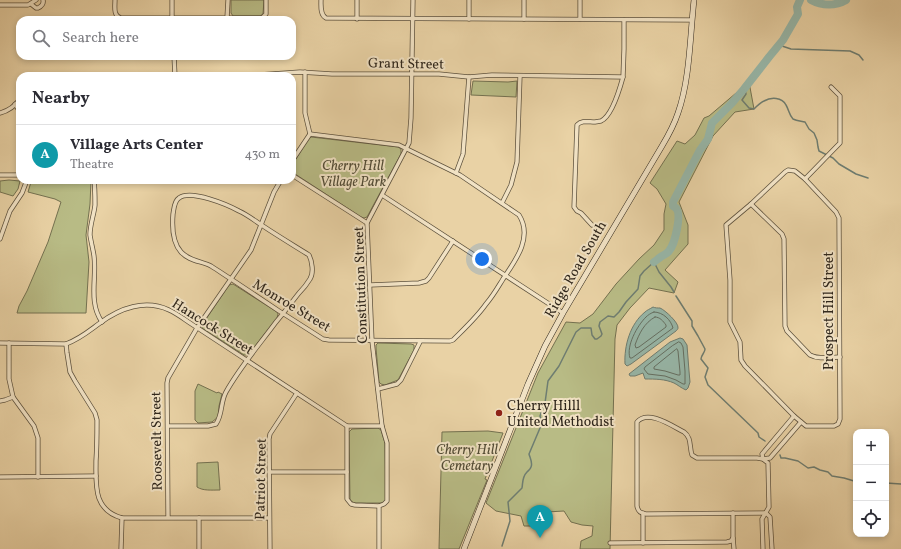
<!DOCTYPE html>
<meta charset="utf-8">
<style>
body{margin:0;font-family:Vollkorn,serif;background:#f2f2f3;color:#2b2b33}
.controls{position:absolute;right:12px;bottom:12px;display:grid;overflow:hidden;border-radius:8px;box-shadow:0 2px 6px #0003}
.controls button{width:36px;height:36px;display:grid;place-items:center;padding:0;border:0;border-bottom:1px solid #e1e1e2;background:#fff;color:#2b2b33;font:20px sans-serif}
.you{position:absolute;left:482px;top:259px;width:14px;height:14px;margin:-10px;border:3px solid #fff;border-radius:50%;background:#1a73e8;box-shadow:0 0 0 6px #1a73e833}
.badge{display:grid;place-items:center;width:26px;height:26px;border-radius:50%;background:#0b8043;color:#fff;font-size:13px;font-weight:700}
.pin{position:absolute;translate:-50% -33px;filter:drop-shadow(0 1px 2px #0008)}
.pin::after{content:'';position:absolute;top:21px;width:14px;height:12px;background:inherit;clip-path:polygon(0 0,100% 0,50% 100%)}
.list{margin:0;padding:0;list-style:none}
h2{display:flex;justify-content:space-between;align-items:center;height:52px;margin:0;padding:0 16px;font-size:17px}
h2 small{font-size:13px;font-weight:400;color:#7c7c81}
.list li{display:grid;grid-template-columns:26px 1fr auto;gap:12px;align-items:center;box-sizing:border-box;height:60px;padding:0 16px;border-top:1px solid #e1e1e2}
.list b{display:block;font-size:15px;white-space:nowrap}
.list p{margin:0;font-size:13px;white-space:nowrap;color:#7c7c81}
.list em{font-size:13px;font-style:normal;color:#7c7c81}
.icon{flex:none;width:22px;height:22px;fill:none;stroke:currentColor;stroke-width:2;stroke-linecap:round;stroke-linejoin:round}
.map{position:relative;flex:none;width:901px;height:549px;overflow:hidden}
.search{position:absolute;background:#fff;box-shadow:0 2px 6px #0003;left:16px;top:16px;width:280px;height:44px;display:flex;align-items:center;gap:10px;box-sizing:border-box;padding:0 14px;border-radius:12px;color:#7c7c81;font-size:15px}
.panel{position:absolute;background:#fff;box-shadow:0 2px 6px #0003;left:16px;top:72px;width:280px;height:112px;border-radius:12px}
.map>svg:first-child{display:block}
.green{fill:#b8bb85;stroke:#747150}
.water{fill:#97b7a9;stroke:#6e7d71}
.lines{fill:none;stroke-linecap:round;stroke-linejoin:round}
.shore{stroke:#646f62;stroke-width:1}
.stream{stroke:#6e7d71;stroke-width:1.5}
.river{stroke:#97b7a9;stroke-width:8}
.street-casing{stroke:#5e523e;stroke-width:5}
.secondary-casing{stroke:#30271c;stroke-width:6}
.street{stroke:#f1e2c4;stroke-width:3.5}
.secondary{stroke:#f1e2c4;stroke-width:5}
.poi-dot{fill:#8f2418;stroke:#f1e2c4;stroke-width:1.5}
.labels{text-anchor:middle;stroke-width:4;stroke-linejoin:round;paint-order:stroke}
.street-label{font-size:14px;fill:#30271c;stroke:#f1e2c4}
.park-label{font-size:14px;font-style:italic;fill:#524c36;stroke:#f1e2c4}
.poi-label{font-size:14px;fill:#30271c;stroke:#f1e2c4;text-anchor:start}
</style>
<div class="map">
<svg width="901" height="549" viewBox="0 0 901 549">
<rect width="100%" height="100%" fill="#e9d2a5"/>
<filter id="stains"><feTurbulence type="fractalNoise" baseFrequency=".005" numOctaves="4"/><feColorMatrix values="0 0 0 0 .2 0 0 0 0 .09 0 0 0 0 .02 0 0 0 .5 -.17"/></filter>
<radialGradient id="worn" r=".72"><stop offset=".6" stop-color="#630" stop-opacity="0"/><stop offset="1" stop-color="#630" stop-opacity=".3"/></radialGradient>
<g class="green">
<path d="M 231,0 L 264,0 L 263,14 L 260,16 L 233,16 L 231,13 Z"/>
<path d="M 473,81 L 508,82 L 517,81 L 516,97 L 471,95 Z"/>
<path d="M 749,82 L 754,109 L 735,112 L 713,136 L 679,202 L 688,225 L 688,244 L 665,270 L 678,282 L 674,293 L 649,288 L 630,308 L 617,325 L 615,339 L 610,549 L 580,549 L 581,541 L 592,536 L 593,526 L 582,525 L 571,522 L 564,511 L 547,512 L 546,526 L 524,526 L 521,516 L 496,511 L 486,503 L 538,373 L 566,322 L 580,323 L 593,314 L 616,284 L 639,259 L 654,245 L 664,230 L 664,214 L 666,204 L 657,189 L 650,183 L 677,141 L 685,144 L 695,135 L 704,118 L 709,116 Z"/>
<path d="M 311,137 L 398,147 L 401,149 L 401,154 L 367,217 L 364,218 L 361,217 L 292,172 L 292,165 L 309,138 Z"/>
<path d="M 9,180 L 20,181 L 18,189 L 13,196 L 0,192 L 0,181 Z"/>
<path d="M 79,180 L 91,181 L 90,204 L 86,235 L 89,262 L 86,313 L 17,313 L 19,306 L 27,291 L 48,242 L 61,202 L 55,199 L 28,192 L 31,182 L 52,183 Z"/>
<path d="M 233,284 L 277,312 L 278,314 L 277,318 L 249,354 L 247,355 L 244,355 L 202,328 L 202,325 L 229,285 Z"/>
<path d="M 378,343 L 411,344 L 414,345 L 414,350 L 398,380 L 385,385 L 381,384 L 379,382 L 376,348 L 376,345 Z"/>
<path d="M 198,384 L 217,393 L 218,392 L 222,394 L 219,406 L 218,417 L 212,422 L 198,423 L 195,420 L 195,391 Z"/>
<path d="M 378,428 L 381,430 L 385,443 L 386,499 L 382,503 L 354,503 L 350,500 L 349,432 L 352,429 Z"/>
<path d="M 488,431 L 503,433 L 485,479 L 487,480 L 459,549 L 439,549 L 442,432 Z"/>
<path d="M 218,462 L 220,490 C 212,490 203,491 197,487 L 197,463 Z"/>
</g>
<g class="water">
<path d="M 653,307 C 655,308 658,308 660,308 C 665,310 679,323 678,328 C 678,329 677,330 676,331 L 631,364 L 627,366 L 625,364 C 624,346 630,324 645,312 C 647,310 650,309 653,307 Z"/>
<path d="M 680,338 L 683,339 L 687,345 L 689,371 L 690,382 L 688,388 L 686,390 C 681,388 678,385 674,383 C 665,379 655,379 645,379 L 643,373 L 635,376 L 630,376 L 629,374 L 670,342 Z"/>
</g>
<g class="lines">
<g class="shore">
<path d="M 654,312 C 663,312 671,320 673,328 L 632,358 L 630,358 C 626,346 637,326 646,317 C 648,315 651,313 654,312 Z"/>
<path d="M 655,317 C 660,317 663,321 666,325 L 666,327 L 639,347 L 636,348 L 635,345 C 639,334 644,323 655,317 Z"/>
<path d="M 679,342 L 681,343 L 683,347 L 685,371 L 685,384 L 683,384 L 676,380 L 665,376 L 648,374 L 644,369 L 645,367 L 672,346 Z"/>
<path d="M 677,349 L 678,351 L 680,372 L 680,375 L 678,375 L 665,371 L 654,369 L 654,367 L 675,350 Z"/>
</g>
<g class="stream">
<path d="M 779,45 L 791,49 L 850,51 L 859,55 L 863,60"/>
<path d="M 744,89 L 745,90 L 746,94 L 742,100 L 749,108 L 754,109 C 757,106 760,103 764,101 C 771,97 782,97 786,105 C 789,110 789,115 793,119 C 797,121 801,121 805,122 L 809,129 L 814,133 L 817,140 L 818,147 L 819,151 L 833,158 L 839,164 L 856,174 L 868,178"/>
<path d="M 676,296 L 692,321 L 692,326 L 698,336 L 705,349 C 705,353 701,355 701,359 L 708,368 L 705,377 L 708,385 L 758,433 L 759,437 L 765,441"/>
<path d="M 780,455 L 781,458 L 785,458 L 798,461 L 808,468 L 814,467 L 820,470 L 828,472 L 832,476 L 844,478 L 854,481 L 856,480"/>
<path d="M 886,483 L 901,484"/>
<path d="M 502,546 L 510,521 L 508,502 L 522,488 C 523,482 522,477 527,472 C 529,470 530,470 531,467 C 533,463 530,458 529,454 L 540,428 L 541,419 L 540,416 L 545,403 L 548,381 L 559,366 L 576,332 L 581,328 L 591,328 L 592,335 L 595,339 L 597,339 L 601,336 L 602,334 L 599,326 L 600,322 L 608,316 L 614,317 L 619,312 L 626,302 L 638,289 L 640,276 L 644,271 L 654,262 L 659,272 L 671,287 L 674,292"/>
</g>
<g class="river">
<path d="M 811,0 C 822,6 836,6 846,0"/>
<path d="M 654,262 C 657,260 659,258 662,256 C 665,254 667,254 669,251 C 675,244 682,214 676,208 C 675,207 674,207 673,206 L 673,202 L 700,150 L 708,139 L 712,123 L 732,103 L 744,89 L 769,57 L 783,40 L 798,14 L 797,7 L 800,0"/>
</g>
<g class="street-casing">
<g id="street">
<path d="M 115,0 C 115,7 113,16 121,18 L 262,18 L 266,14 L 266,0"/>
<path d="M 172,0 L 172,19"/>
<path d="M 321,0 C 321,6 320,15 326,18 L 692,20"/>
<path d="M 469,0 L 469,19"/>
<path d="M 524,0 L 524,19"/>
<path d="M 31,4 L 36,8 L 38,8 C 42,6 44,4 43,0"/>
<path d="M 0,5 L 28,5 L 36,0"/>
<path d="M 227,18 L 228,0"/>
<path d="M 357,19 L 357,0"/>
<path d="M 580,19 L 580,0"/>
<path d="M 174,56 L 175,76"/>
<path d="M 213,76 L 243,76 L 300,72 L 332,74 L 439,74 L 469,77 L 492,75 L 623,77 C 620,88 612,116 601,121 C 601,121 595,122 595,122 C 588,122 582,120 577,125 L 574,207 L 577,211 L 581,213 L 592,225"/>
<path d="M 623,77 L 624,49 L 624,20"/>
<path d="M 15,104 L 20,112"/>
<path d="M 0,113 C 8,111 15,106 20,99"/>
<path d="M 292,161 L 310,134 L 305,113 L 305,72"/>
<path d="M 788,170 L 795,171 L 805,179 L 836,212 L 839,218 L 840,419 L 838,424 L 834,426 L 806,426 L 794,416 L 745,366 L 741,360 L 740,342 L 730,322 L 730,280 L 726,225 L 751,204 L 785,172 Z"/>
<path d="M 456,173 L 463,154 L 469,77"/>
<path d="M 0,175 L 20,175"/>
<path d="M 292,175 L 367,223"/>
<path d="M 805,179 L 840,143 L 840,96 L 831,87"/>
<path d="M 94,180 C 95,188 95,196 95,205 C 94,215 90,224 90,235 C 91,242 93,249 94,256 C 97,278 88,302 102,322"/>
<path d="M 382,195 L 563,313"/>
<path d="M 502,203 L 511,185 L 517,162 L 520,76"/>
<path d="M 751,204 L 782,234 L 784,239 L 785,326 L 787,331 L 810,355 C 819,360 830,357 840,357"/>
<path d="M 0,239 L 10,211 L 22,193 L 27,180"/>
<path d="M 370,285 L 419,283 L 426,281 L 429,278 L 453,241"/>
<path d="M 0,343 L 66,344 C 80,339 89,331 100,323 C 120,308 145,299 169,310 C 178,314 185,320 193,325 L 347,426 L 382,426"/>
<path d="M 9,343 L 9,379 L 13,397 L 34,426 L 38,438 L 38,477"/>
<path d="M 66,344 L 67,353 L 70,372 L 75,381 L 95,413 L 97,420 C 97,434 97,447 96,461 C 96,485 93,510 122,518 L 269,518"/>
<path d="M 378,389 L 397,384 L 401,380 L 420,342"/>
<path d="M 0,401 L 5,400 L 13,397"/>
<path d="M 168,426 L 208,426 L 216,424 C 223,414 220,403 226,392 C 240,367 259,345 276,322 C 284,313 291,303 299,293 C 303,289 307,284 310,279 C 314,273 312,261 309,255 C 293,245 278,236 263,226 C 255,221 248,215 239,211 C 228,205 191,189 179,198 C 174,201 174,209 173,214 C 172,226 173,243 181,252 C 189,261 201,261 211,266 C 219,271 226,276 234,281 C 249,291 264,301 279,311 L 287,316 L 323,339 L 329,340 L 450,341 L 453,340 C 464,329 477,317 486,304 C 493,296 498,287 503,279 C 516,260 533,237 519,215 L 460,175 L 407,149 L 399,145 L 310,134"/>
<path d="M 347,426 L 347,499 L 351,504 L 355,505 L 379,506"/>
<path d="M 269,472 L 347,472"/>
<path d="M 0,477 L 96,476"/>
<path d="M 643,513 L 643,543"/>
<path d="M 766,513 L 646,514 C 641,513 638,512 637,506 L 637,422 C 648,409 672,426 684,432 C 692,438 689,446 692,455 L 697,458 L 757,458 L 763,459 L 770,458 L 801,422"/>
<path d="M 766,513 L 770,517 L 772,549"/>
<path d="M 168,517 L 167,383 L 168,378 L 197,328 L 251,250 L 274,192 L 281,180"/>
<path d="M 199,518 L 199,549"/>
<path d="M 733,538 L 734,549"/>
<path d="M 610,543 L 727,542 L 731,541 L 733,538 L 733,513"/>
<path d="M 121,549 L 122,518"/>
<path d="M 270,549 L 269,439 L 270,434 L 297,393"/>
<path d="M 379,549 L 379,506 L 384,504 L 387,501 L 387,443 L 382,426 L 372,341 L 367,223 L 409,143 L 411,118 L 413,0"/>
<path d="M 763,549 L 762,519 L 769,507 L 768,463 L 763,459 L 762,454 L 794,416"/>
</g>
</g>
<g class="secondary-casing">
<path id="secondary" d="M 464,549 L 528,384 L 545,346 L 563,313 L 662,146 C 668,136 674,125 678,113 C 690,79 690,36 694,0"/>
</g>
<use href="#street" class="street"/>
<use href="#secondary" class="secondary"/>
</g>
<circle class="poi-dot" cx="499" cy="413" r="4"/>
<g class="labels">
<g class="street-label">
<text transform="translate(406 63) rotate(1)" y="5">Grant Street</text>
<text transform="translate(575 269) rotate(-60)" y="5">Ridge Road South</text>
<text transform="translate(360 285) rotate(-92)" y="5">Constitution Street</text>
<text transform="translate(292 305) rotate(31)" y="5">Monroe Street</text>
<text transform="translate(828 311) rotate(-90)" y="5">Prospect Hill Street</text>
<text transform="translate(213 326) rotate(32)" y="5">Hancock Street</text>
<text transform="translate(156 441) rotate(-91)" y="5">Roosevelt Street</text>
<text transform="translate(260 479) rotate(-89)" y="5">Patriot Street</text>
</g>
<g class="park-label">
<text x="353" y="170">Cherry Hill<tspan x="353" dy="16">Village Park</tspan></text>
<text x="467" y="454">Cherry Hill<tspan x="467" dy="16">Cemetary</tspan></text>
</g>
<g class="poi-label">
<text x="507" y="410">Cherry Hilll<tspan x="507" dy="16">United Methodist</tspan></text>
</g>
</g>
<rect width="100%" height="100%" filter="url(#stains)"/>
<rect width="100%" height="100%" fill="url(#worn)"/>
</svg>
<div class="controls">
<button>+</button>
<button>−</button>
<button><svg class="icon" aria-label="locate" viewBox="0 0 24 24"><circle cx="12" cy="12" r="6"/><path d="M12 2v4M12 18v4M2 12h4M18 12h4"/></svg></button>
</div>
<div class="you"></div>
<div class="pin badge" style="left:540px;top:538px;background:#0f9aa8">A</div>
<div class="search"><svg class="icon" aria-label="search" viewBox="0 0 24 24"><circle cx="10" cy="10" r="6"/><path d="M15 15l6 6"/></svg>Search here</div>
<section class="panel">
<h2>Nearby<small></small></h2>
<ul class="list">
<li><span class="badge" style="background:#0f9aa8">A</span><div><b>Village Arts Center</b><p>Theatre</p></div><em>430 m</em></li>
</ul>
</section>
</div>
